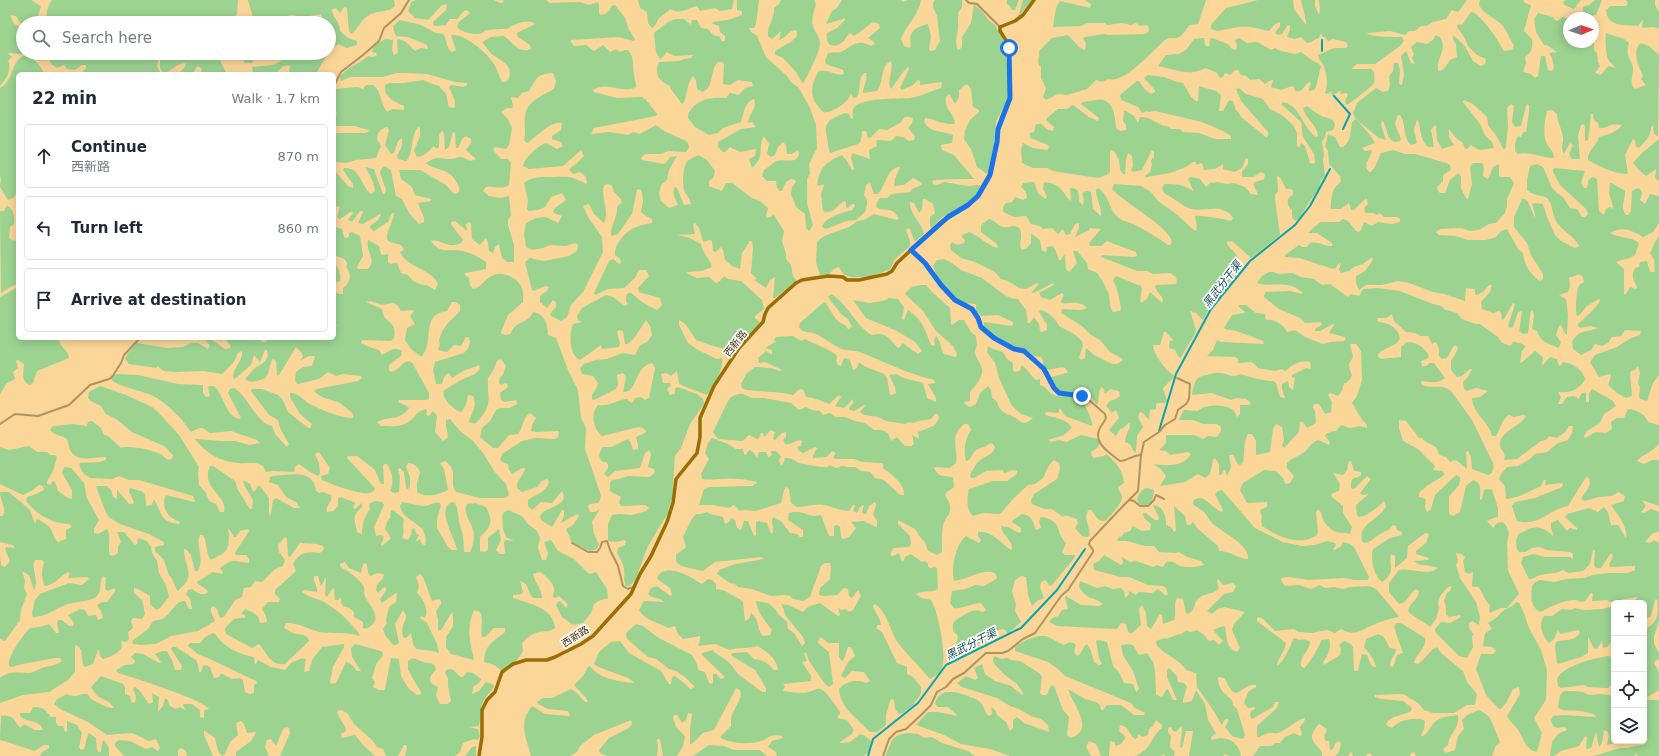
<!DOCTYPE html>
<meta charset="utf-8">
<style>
body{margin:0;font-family:"DejaVu Sans","Noto Sans SC",sans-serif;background:#f2f2f3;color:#1f2937}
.controls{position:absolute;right:12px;bottom:12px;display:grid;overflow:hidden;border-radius:6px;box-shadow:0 2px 10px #0003}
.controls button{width:36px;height:36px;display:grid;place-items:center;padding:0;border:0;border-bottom:1px solid #e0e1e3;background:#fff;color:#1f2937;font:20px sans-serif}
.compass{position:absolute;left:1563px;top:12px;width:36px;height:36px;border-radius:50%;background:#fff;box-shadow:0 2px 10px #0003;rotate:88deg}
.stop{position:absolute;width:12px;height:12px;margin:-9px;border:3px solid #1a73e8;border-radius:50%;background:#fff}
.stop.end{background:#1a73e8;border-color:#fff;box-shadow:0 1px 4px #0008}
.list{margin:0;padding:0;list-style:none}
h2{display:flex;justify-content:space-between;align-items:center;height:52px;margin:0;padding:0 16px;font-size:17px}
h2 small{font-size:13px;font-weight:400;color:#747a83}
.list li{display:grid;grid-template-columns:26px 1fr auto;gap:12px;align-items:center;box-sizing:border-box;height:64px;margin:0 8px 8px;padding:0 8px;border:1px solid #e0e1e3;border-radius:6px}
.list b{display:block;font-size:15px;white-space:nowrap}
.list p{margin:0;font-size:13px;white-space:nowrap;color:#747a83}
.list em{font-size:13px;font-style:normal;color:#747a83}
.icon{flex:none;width:22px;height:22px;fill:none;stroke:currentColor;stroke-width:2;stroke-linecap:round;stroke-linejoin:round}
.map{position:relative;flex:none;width:1659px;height:756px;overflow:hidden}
.search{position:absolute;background:#fff;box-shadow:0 2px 10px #0003;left:16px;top:16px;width:320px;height:44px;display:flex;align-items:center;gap:10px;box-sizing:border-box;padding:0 14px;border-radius:22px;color:#747a83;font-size:15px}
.panel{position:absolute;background:#fff;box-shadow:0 2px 10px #0003;left:16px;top:72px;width:320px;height:268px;border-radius:6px}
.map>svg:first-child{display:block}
.green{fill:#9cd391}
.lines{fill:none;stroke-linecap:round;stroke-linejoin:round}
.canal{stroke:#06a4ab;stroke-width:2}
.street{stroke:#b09360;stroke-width:2}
.secondary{stroke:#9a6e06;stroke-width:3.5}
.route{stroke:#1a73e8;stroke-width:5}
.labels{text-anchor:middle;stroke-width:3.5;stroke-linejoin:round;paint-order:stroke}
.street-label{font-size:10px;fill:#433210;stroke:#fcfcfc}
.water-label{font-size:11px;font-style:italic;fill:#164d50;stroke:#fcfcfc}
</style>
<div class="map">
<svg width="1659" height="756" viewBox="0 0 1659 756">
<rect width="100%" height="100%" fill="#fad699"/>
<g class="green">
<path d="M 0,0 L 31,0 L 41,6 L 36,23 L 21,24 L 16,16 L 10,15 L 14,24 L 23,28 L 23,53 L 26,53 L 21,54 L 8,53 L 12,57 L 7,62 L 9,62 C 11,72 6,79 0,86 Z"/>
<path d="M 52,0 L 238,0 L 237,14 L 229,23 L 221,23 L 219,17 L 213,16 L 212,18 L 214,23 L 46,23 C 47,14 46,8 52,0 Z"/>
<path d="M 248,0 L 394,0 L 395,6 C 388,13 380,10 371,14 C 360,19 358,30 351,34 L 349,31 L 347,8 L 344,7 L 340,13 L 336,8 L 332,9 C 332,18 341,22 340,31 L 348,38 L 357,41 L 357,45 L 347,48 L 338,44 L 329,52 L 329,23 L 317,23 L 322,17 L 321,14 L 304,17 L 291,15 L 284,17 L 267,17 L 261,20 L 254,21 Z"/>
<path d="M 416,0 L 494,0 L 500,3 L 504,2 L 503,0 L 546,0 L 550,3 L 580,2 L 589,5 L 598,2 L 599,5 L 599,12 L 600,15 L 605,14 L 610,10 L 611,6 L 615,5 L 625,18 L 629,30 L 635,39 L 634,41 L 618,37 L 571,40 L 571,42 L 574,46 L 586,45 L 594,51 L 603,45 L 610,52 L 616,49 L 620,52 L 624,50 L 628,50 C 635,58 632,65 634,75 C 634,80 637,82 636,87 C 621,95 609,80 593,90 L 594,92 L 617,98 L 642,97 L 646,100 L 657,114 L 656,116 L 594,128 L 591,134 L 609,132 L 628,135 L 633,132 L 640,134 L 656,125 L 664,131 L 686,141 L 688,143 L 689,148 L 686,152 L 669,151 L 661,154 L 645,154 L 641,158 L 642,160 L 665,164 L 670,157 L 677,156 L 669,170 L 667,180 L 661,185 L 659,193 L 661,201 L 669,208 L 678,205 C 676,198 671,195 675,187 L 677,188 L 684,205 L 691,204 C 690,198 686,195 684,190 C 682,181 683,169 687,161 L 698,155 L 707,160 L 715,171 L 713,178 L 709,181 L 709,186 L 722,191 L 726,183 L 732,183 L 752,198 L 760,201 L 768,208 L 766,216 L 767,218 L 774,215 L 784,231 L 782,241 L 786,254 L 786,259 L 791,265 L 793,276 L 797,281 L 775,298 L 773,298 L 775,277 L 770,280 L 766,288 L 754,280 L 757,279 L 751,273 L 753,248 L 752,241 L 750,241 L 742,253 L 740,269 L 732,266 L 725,260 L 723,250 L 721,247 L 716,252 L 713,251 L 712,241 L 709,240 L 704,242 L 703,241 L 699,228 L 695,223 L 693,224 L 695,234 L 677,235 L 690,238 L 701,244 C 702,253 710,258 712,267 L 702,271 L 689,272 L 687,272 L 688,274 L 697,278 L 709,277 L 716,283 L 720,281 L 724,276 L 728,279 L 741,281 L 762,300 L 764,309 L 755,316 L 755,318 L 760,322 C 755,331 736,345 727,349 C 716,348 706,343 696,340 C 691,333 687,323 679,320 L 679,325 L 688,343 L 698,350 L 717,359 L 722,358 C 724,369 714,386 707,395 L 681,385 L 679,383 L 677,371 L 671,376 L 666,373 L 661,374 L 663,383 L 670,383 L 671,386 L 667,389 L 670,395 L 675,394 L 675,389 L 677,387 L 697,394 L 703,399 L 704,404 L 690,424 L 681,448 L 675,456 L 672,498 L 668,513 L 648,546 L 635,581 L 629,586 L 626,586 C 623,580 625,575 624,569 C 623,563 620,558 617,553 L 618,548 L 625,545 L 626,541 L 624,540 L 617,542 L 608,541 L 608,524 L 612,515 L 620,514 L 632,515 L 646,511 L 649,508 L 645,505 L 621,506 L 619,502 L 621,497 L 610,491 L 610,483 L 612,480 L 619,479 L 628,476 L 650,477 L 655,472 L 654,469 L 648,467 L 651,454 L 649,450 L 645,453 L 640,468 L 615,471 L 608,477 L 604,474 L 608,468 L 608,464 L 606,462 L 603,462 C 597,457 599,453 603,447 L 611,447 L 628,439 L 631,443 L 633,450 L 638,449 L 638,445 L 636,437 L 645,433 L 646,431 L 643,428 L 639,427 L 602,436 C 593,428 590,415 598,405 C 608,407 617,400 627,399 L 631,403 L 633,402 L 635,398 L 641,397 L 645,400 L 649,398 L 655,368 L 652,363 C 633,367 639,392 623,392 L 626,377 L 623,373 L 617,375 L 618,385 L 616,389 L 594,400 L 592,399 L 592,395 L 597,387 L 598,383 L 593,376 L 582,374 L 580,368 L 584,364 L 596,360 L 607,359 L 623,353 L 635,355 L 640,345 L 647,342 L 652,335 L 650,326 L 646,320 L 635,337 L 628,344 L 625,344 L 623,331 L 619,330 L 617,332 L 620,344 L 619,347 L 602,349 L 601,345 L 580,360 C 569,356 569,333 573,324 L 582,322 L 578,320 L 577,316 L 582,308 L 606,295 L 613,297 L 625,306 L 628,304 L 626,301 L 626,296 L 628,293 L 631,293 C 635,295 638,300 642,302 C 645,304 653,308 657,310 L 662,305 L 660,298 L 639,292 L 638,288 L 649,276 L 646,270 L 639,270 L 635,278 L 624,288 L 608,289 L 595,295 L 594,293 L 609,261 L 613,259 L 619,264 L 621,263 L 620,259 L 615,255 C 614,244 626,231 636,227 C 640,225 647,224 652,223 L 652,219 L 646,216 L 641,212 L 643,201 L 642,192 L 640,189 L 637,190 L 632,214 L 618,234 L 611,236 C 610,226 618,217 617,207 L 622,202 L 620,198 L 614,192 L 612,186 L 608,184 L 604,185 C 600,196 610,210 604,223 L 594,214 L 589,204 L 583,206 L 588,217 L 602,237 L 603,252 L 583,292 L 571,305 L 567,317 L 561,321 L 551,316 L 550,314 L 556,307 L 556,302 L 553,300 L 547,308 L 540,302 L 540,296 L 547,291 L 549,287 L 545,286 L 534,291 L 532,290 L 525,262 L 530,258 L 544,261 L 569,256 L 577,251 L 578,245 L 575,243 L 566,246 L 550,245 L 543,248 L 532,250 L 526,247 L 524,234 L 526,223 L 536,218 L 546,217 L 558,223 L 562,216 L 554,213 L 553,211 L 555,208 L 566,200 L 562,193 L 551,197 L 545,207 L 538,210 L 529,211 L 527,209 L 528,201 L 524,183 C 533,176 541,177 552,177 C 568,177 570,175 586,184 L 587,182 L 585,176 L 580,172 L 573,174 L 569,169 L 576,164 L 584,156 L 581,150 L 563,166 L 529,169 L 523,166 C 524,158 539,145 546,143 L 557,149 L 563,146 L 561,142 L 552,139 L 552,136 L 561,130 L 562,123 C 551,121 537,136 529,142 L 527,143 L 524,140 C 526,132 524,125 525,117 C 526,101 542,96 554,89 L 556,81 L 553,73 C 535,74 537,79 529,91 L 522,93 L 518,98 L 511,97 L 513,106 L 512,108 L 507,108 L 501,112 L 508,119 L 512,128 L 509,145 L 506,149 L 495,147 L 493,150 L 501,159 L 508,159 L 511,163 L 509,185 C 502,190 494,186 486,187 L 483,191 L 489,196 L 501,198 L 509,196 L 511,216 L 508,220 L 508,225 L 514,245 L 514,262 L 508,262 L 502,258 L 499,244 L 495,247 L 493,253 L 489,251 L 488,243 L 486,238 L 480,245 L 472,239 L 471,224 L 469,222 L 466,224 L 467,231 L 455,221 L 451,222 L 451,224 L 463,240 L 461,243 C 446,250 441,238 431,241 C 440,255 451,248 463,251 C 471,253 479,257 486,262 L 486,269 L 465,273 L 465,275 L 469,278 L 470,285 L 473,289 C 481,288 486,277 494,275 C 503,271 517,278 521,286 C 524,291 523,297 523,302 L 508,315 L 501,332 L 501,333 L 505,335 L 511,334 C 513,323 525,323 530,317 C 531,316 532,314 533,312 C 545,314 548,325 548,335 L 556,338 L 568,370 L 578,390 L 581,418 L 586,428 L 585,449 L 601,495 L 600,500 L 598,503 L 590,504 L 588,506 L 590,512 L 595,512 L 600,509 L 592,522 L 594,534 L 599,544 L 597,549 L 590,551 L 572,543 L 566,529 L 573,525 L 579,516 L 577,514 L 561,523 L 564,516 L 564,510 L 562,510 L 552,527 L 541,520 L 540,516 C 545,506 571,506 562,491 L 552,503 L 541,502 L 532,510 L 528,506 L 528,500 C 536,494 547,492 549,482 L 547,479 L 542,481 L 537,487 L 522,492 L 517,488 C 516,480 524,476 525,468 L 522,468 L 512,474 L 509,470 L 508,464 L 504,463 L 500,460 L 502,454 L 522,441 L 535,438 L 555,439 L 558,437 L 559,431 L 536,432 L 531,431 L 532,425 L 536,418 L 530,413 C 523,417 523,428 518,434 L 509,435 L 498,448 L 493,448 L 480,437 L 482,428 L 490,421 L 496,410 L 500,408 L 510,408 L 517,404 L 516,400 L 505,402 L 501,400 L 500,393 L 507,388 L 508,385 L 506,383 L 501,385 L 499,383 L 500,377 L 503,375 L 506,366 L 501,359 L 497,361 L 494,369 L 488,378 C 487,402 494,404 475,424 L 469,422 C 471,412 478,407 473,396 L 468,395 C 467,401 465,410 460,412 C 452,408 443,400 443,391 L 461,380 L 475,374 L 480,369 L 479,365 L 463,371 L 452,378 L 449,373 L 447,374 L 444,377 L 442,384 L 436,384 L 433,370 L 435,362 L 464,353 C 468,349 473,343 468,337 L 466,337 L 461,346 L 454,345 L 447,352 L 438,350 L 440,344 L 439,340 L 442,332 L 447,324 L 460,311 L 460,305 L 456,302 L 452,302 L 447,311 C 420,314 435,341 422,356 L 420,356 L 411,349 L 405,340 L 407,328 L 415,324 L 410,316 L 414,311 L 412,310 L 401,311 L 397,305 L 393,303 L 382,305 L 371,301 L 366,302 L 382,309 L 384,317 C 392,324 396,326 394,338 L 391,341 L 362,340 L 361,343 L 369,347 L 379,350 L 382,355 C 389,352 393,346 402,351 L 401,356 L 389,365 L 389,370 L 391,372 C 400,370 401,362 409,361 L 413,364 L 429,393 L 429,399 L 427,400 L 399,400 L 398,402 L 407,406 L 409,408 C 401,421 388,416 377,422 L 381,426 C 391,426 402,428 411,420 C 417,415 416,412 426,409 L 427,411 L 426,415 L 429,416 L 433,411 L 437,416 L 435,432 L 443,441 L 448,437 L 446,426 L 446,420 L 450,419 L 460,431 L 473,441 L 483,453 L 494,471 L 506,484 L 509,495 L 505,498 L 480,498 L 456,492 C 448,481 460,472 445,461 L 440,463 L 444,469 L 448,490 C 439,495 425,498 417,492 L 417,483 L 420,472 C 418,467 414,463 408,463 L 406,467 L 410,477 L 410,487 L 408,489 L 406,488 L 404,472 L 400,468 L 398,469 L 400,477 L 399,492 L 394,493 L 390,491 C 395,482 392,472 387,464 L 384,464 L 383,466 L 384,484 L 381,484 L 375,470 L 357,456 L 348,456 L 347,458 L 374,487 L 375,489 C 373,492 373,492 369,493 C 361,495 330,484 322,480 L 321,476 L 328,474 L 330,468 L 319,452 L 315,454 L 319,463 L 320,474 L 318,476 L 310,472 L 299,464 L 295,467 L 294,472 L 273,471 L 266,472 L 263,466 C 256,461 247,464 239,463 C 220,462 206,453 195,439 L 221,441 L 235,441 L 249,445 L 260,443 L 257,440 L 231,431 L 210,433 C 201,427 203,426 191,432 C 188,428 185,424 182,420 C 174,411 163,401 153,396 C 142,390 116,387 110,378 L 111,376 L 117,374 L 138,375 L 178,384 L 201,385 L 203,385 L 203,393 L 206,397 L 210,396 L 208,388 L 209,386 L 214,386 C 225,396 224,414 239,419 L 241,418 L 228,393 L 230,389 L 234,388 C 249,397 256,423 272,426 L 275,434 L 287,447 L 289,444 L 280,428 L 278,420 L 269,415 L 251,391 L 252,389 L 262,389 L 278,395 L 283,400 L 288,412 L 308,428 L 310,428 L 312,424 L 300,414 L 290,397 L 290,393 C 299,392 304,402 312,405 C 323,411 341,418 353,418 L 353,414 C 349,410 343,405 338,402 C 329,399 320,398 314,391 L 317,389 L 358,381 L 362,378 L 361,376 L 343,374 L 336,376 L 328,372 L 319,379 L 298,384 L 295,381 L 296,372 L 303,367 L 312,366 L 315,357 L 314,356 L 309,356 L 300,361 L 303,357 L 302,353 L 296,347 L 279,375 L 277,376 L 276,361 L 273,359 C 266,369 273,378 257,381 C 252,382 249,382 245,379 C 248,376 251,372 254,369 C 261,364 270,362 267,350 L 265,350 L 260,362 L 254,355 L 251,365 L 235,379 L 233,378 C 233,367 243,362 242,351 L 238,353 L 234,362 L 222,374 L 204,371 L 176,372 L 164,371 L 157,366 L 157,368 L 129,364 L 125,359 L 128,353 L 137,343 L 167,348 L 183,347 L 191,343 L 198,343 L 208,349 L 210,345 L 204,339 L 209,338 L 225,349 L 230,348 L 231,346 L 224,338 L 258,338 L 262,342 L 266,342 L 268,338 L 334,338 L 334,329 L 337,325 L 334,324 L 334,290 L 338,294 L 343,294 L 343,288 C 351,281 352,275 346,267 L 347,263 C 345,258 339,256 334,256 L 334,227 L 335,227 L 342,229 L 344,237 L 346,238 L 349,237 L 349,233 L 352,232 L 360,236 L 363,256 L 357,267 L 358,269 L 368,269 C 377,259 365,251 368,240 L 379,246 L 381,254 L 383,255 L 388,254 L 388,262 L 390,264 L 397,263 L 401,273 L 408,275 L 413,281 L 422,285 L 427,285 L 435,290 L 438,284 C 433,270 406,267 400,252 L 404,250 L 402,246 C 398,243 394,244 390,242 C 381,238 394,223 394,213 L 392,213 L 388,222 L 374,231 L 370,228 L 370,226 L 378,220 L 381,215 L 380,214 L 363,224 L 358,223 L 363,212 L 362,211 L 360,211 L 352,222 L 348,220 L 353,213 L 352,211 L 340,219 L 337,217 L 340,207 L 336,206 L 334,210 L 334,170 L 348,186 L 353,188 L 353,184 L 343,170 L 344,168 C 361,167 360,185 371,194 L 375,191 C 374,182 370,175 365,167 L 374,169 L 383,194 L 385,194 L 386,190 L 380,173 L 381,169 L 384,166 L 391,170 L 396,196 L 402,199 L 409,213 L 419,224 L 424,222 L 424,218 L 418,203 L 431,201 L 431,199 L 415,195 L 412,187 L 401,179 L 399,170 L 420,170 L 446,185 L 453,193 L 455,194 L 459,192 C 460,187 458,184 455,180 C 447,167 435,171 426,163 C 439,155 437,159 451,159 C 454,159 457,157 461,157 C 467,158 468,163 476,159 L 466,150 L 471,143 L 471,139 L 466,136 L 462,139 L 458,148 L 456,148 L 455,133 L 453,132 L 449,147 L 445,150 L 444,133 L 442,131 L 439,134 L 439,147 L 437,149 L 434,146 C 429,151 425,156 417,157 L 414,151 L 420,136 L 420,128 L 418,127 C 410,137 414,154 406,161 L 398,159 L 397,156 L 402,146 L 402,138 L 398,141 L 394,153 L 391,154 L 385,145 L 389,130 L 387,127 C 381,129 377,132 377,139 L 381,146 L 376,158 L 356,160 L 346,163 L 334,162 L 334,133 L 364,133 L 368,132 L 369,130 L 354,126 L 334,126 L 334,116 L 337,114 L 334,109 L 334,89 L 358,87 L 363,89 L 366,85 L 373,85 C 382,91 380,104 387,112 L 392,109 L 404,110 L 404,106 C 395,102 383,97 385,85 L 389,83 L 403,83 L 423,80 L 430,83 L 439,86 L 446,94 L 449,107 L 453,108 L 455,107 L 455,101 L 449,87 L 451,85 L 463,87 L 467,85 L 467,83 L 455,82 L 427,74 L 406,73 L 397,73 L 383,77 L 350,77 L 341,81 L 340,77 C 347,67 359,64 368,56 L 373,57 L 377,55 L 376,53 L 372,52 C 373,44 380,42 386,39 L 393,40 L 392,50 L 394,55 L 398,53 L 397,40 L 399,39 L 406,42 L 415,51 L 421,48 L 428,49 L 427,45 L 408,37 L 396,36 L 394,32 L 393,26 L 400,20 L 421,25 L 436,33 L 443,34 C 448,40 445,48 452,52 L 456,50 L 451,35 C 463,33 483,50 491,60 C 497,66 498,75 502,82 C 506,82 507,82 509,78 C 514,63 498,61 490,52 C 487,49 485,45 482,42 L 491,37 L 504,36 C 512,42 519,54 531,49 L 530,45 L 518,37 L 517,33 L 535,24 C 529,18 514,24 507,29 C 501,29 494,29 488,30 C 481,31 487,30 482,33 C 476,36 461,32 457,27 L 459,22 L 470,13 L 467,10 L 464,11 L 457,19 L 450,19 L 446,25 L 436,26 L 433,25 L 433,22 L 446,10 L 447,4 L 442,5 L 428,20 L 415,18 L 408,11 L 411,2 Z"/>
<path d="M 638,0 L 734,0 L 732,9 L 720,11 L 715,8 L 700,11 L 697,6 C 688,8 680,15 670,9 C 667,13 660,16 658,20 C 656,24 656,25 652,28 L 648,23 L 647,12 L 640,8 Z"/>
<path d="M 737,0 L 759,0 L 756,24 L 754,28 L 749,28 L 751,32 L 757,36 L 766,57 L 787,76 L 791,82 L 799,88 L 810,108 L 816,125 L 817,148 L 809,164 L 810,173 L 807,180 L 807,203 L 813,225 L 809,231 L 806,228 L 805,214 L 796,207 L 791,194 L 792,187 L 796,182 L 795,180 L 791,179 L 786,182 L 782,191 L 780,191 L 777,188 L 776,181 L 767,181 L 762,176 L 764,170 C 767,168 774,162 777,161 C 785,158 796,165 799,154 L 798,150 L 792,154 L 787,154 L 786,145 L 783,142 L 778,147 L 775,155 L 771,157 L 767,154 L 769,144 L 764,136 C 757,148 766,156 752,168 L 749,159 L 755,156 L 756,149 L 740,152 L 730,147 L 725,152 L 723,152 L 718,147 L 718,142 L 741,129 L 756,127 L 752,122 L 748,123 C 748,115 758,108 754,99 C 744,102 744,114 741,122 L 723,128 L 718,133 L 709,135 L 695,127 L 688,118 C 688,112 690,111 693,107 C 702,98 713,97 726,98 L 730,93 L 739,95 L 745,88 L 753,86 L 752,82 L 738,80 L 730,85 L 723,84 L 724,64 L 722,62 L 718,62 C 709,71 715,86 703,92 L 697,89 L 696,80 L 693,76 C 686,84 688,95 683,104 L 681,103 C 677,96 672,92 669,85 C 658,82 654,71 659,62 L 680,61 L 684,59 L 691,58 L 693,55 L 674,56 L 667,52 L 661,59 L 659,58 L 656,52 L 654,33 L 668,22 L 675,19 L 684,19 L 691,25 L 692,20 L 697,20 L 701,28 L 708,29 L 713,35 L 720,37 L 722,41 L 725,41 L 725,36 L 720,32 L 719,26 L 713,24 L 712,22 L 728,20 L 742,15 L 742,11 L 737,10 Z"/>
<path d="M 781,0 L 814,0 L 816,4 C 814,12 810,21 814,29 C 816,33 820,38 820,43 C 820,53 807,76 803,84 L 796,72 L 783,58 L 775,54 L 775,51 L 792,41 L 797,36 L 797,31 L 795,30 C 788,31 785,39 779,40 L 781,31 L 772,39 L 768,36 C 767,25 775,19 774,8 L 779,4 Z"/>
<path d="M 842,0 L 901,0 L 903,2 L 908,0 L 921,0 C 919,15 906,25 901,39 L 904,46 L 910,48 C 912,44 910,42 910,38 C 911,29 920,26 928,24 L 931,36 L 929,49 L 931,51 L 935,50 L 940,41 L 937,16 L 933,7 L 933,3 L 935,0 L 962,0 L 962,7 L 958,13 L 958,28 L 956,42 L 957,49 L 959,50 L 962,47 L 962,37 L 971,23 L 974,5 L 982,11 L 989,21 L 995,25 L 1007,48 L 1006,60 L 1008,69 L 1009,98 L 996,121 L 992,165 L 987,174 L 977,167 L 971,149 L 964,139 L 965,130 L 970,120 L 979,112 L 979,110 L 973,107 L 971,89 L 968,85 L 965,85 L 959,90 L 959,97 L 955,104 L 949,94 L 946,97 C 943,108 955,114 955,124 C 942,125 935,119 925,118 L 924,121 C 928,133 945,131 953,135 L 952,143 L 941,145 L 942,150 L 954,155 L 974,179 C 967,179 935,179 932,181 L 933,184 L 937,185 L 944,182 L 968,186 L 980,185 L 981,190 L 972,201 L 941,218 L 931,229 L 930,224 L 930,217 L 935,213 L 933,204 L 925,199 L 923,199 L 922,209 L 919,213 L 914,203 L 910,202 C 909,214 922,223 924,234 L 916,241 L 914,240 L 910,229 L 908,228 L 906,230 L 910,241 L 910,246 L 895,259 L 890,269 C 880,274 859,280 848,276 C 843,275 841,271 839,267 L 834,269 L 829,274 L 820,275 L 816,262 L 817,242 C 828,230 847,232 857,221 L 864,220 L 874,214 L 897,220 L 899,219 C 892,205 886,213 876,207 L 877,202 L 880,198 L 887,198 L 892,194 L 910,192 L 912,189 L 921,185 L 922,183 L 913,178 L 904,185 L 894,186 L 895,179 L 900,167 C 886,168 887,184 878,194 L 874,194 L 870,183 L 866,185 L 864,195 L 867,200 L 867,205 L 865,212 L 856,220 L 846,221 L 826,229 L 822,227 C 824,218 843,212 852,210 L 855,206 L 854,204 L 852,204 L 848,208 L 846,207 L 846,202 L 844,201 C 837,205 834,215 823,211 L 821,194 L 824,186 L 823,184 L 819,186 L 817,185 C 820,167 826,162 842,155 L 847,161 L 852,170 L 854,169 L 851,158 L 852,153 L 870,159 L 869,150 L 877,146 L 876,142 L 877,140 L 891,141 L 896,136 L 903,137 L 909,141 L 914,140 L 915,136 L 908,128 L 912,123 L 913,118 L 909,117 L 905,117 L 900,123 L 887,130 L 879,129 L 870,138 L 868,138 L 866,131 L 862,131 L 861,141 L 858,144 L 830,153 C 828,148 828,143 827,137 C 822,122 832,118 845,113 L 849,114 L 851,119 L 853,118 C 853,115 852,112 853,109 C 860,97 899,99 911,98 C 922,96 930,91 941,88 L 942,83 L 941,82 L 920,85 L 920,81 L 918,80 L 913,85 L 902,90 L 900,88 L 909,69 L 908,67 L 903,72 L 891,89 C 886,81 894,70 891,61 C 880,66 884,82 877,91 L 863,93 C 863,86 868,80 866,73 L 864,73 C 857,80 862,89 857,97 L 853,98 L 851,93 C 850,101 832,114 823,112 C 810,98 809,90 818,72 C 826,67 835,77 844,74 L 843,70 L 826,64 L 825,60 L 828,53 C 832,52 837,53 841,52 C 852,46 858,38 871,46 L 875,44 L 874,42 L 868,38 L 880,28 L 879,24 L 873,22 L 856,35 L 854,36 L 850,33 C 847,35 846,38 844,41 C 835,49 825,47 827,33 L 837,28 L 845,20 L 845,18 L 843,19 L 826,24 L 832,11 L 837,8 Z"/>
<path d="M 1007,0 L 1019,0 L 1015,10 L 1012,10 L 1010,6 L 1007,4 Z"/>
<path d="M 1023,0 L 1032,0 L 1018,17 Z"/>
<path d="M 1085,0 L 1206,0 L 1198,24 L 1190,25 C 1185,30 1184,35 1177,38 C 1173,39 1169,37 1165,40 C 1153,50 1124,85 1108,79 L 1102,82 L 1096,80 L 1087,89 L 1067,95 L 1058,94 L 1046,100 L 1043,97 L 1046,88 L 1041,78 L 1041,67 L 1039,65 C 1037,60 1040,56 1039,51 L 1052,38 L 1068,35 L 1079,47 L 1085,50 L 1086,43 L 1083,38 L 1085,37 L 1104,34 L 1109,35 L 1145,34 L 1149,31 L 1148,25 L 1140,26 L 1136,23 L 1131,25 L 1122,23 L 1107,25 L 1105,23 L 1087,23 L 1081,26 L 1053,27 L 1056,8 L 1060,1 L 1090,8 L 1091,4 Z"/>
<path d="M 1258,0 L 1293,0 L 1294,9 L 1306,25 C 1307,21 1302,6 1301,0 L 1315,0 L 1315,6 L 1319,15 L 1320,10 L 1319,0 L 1467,0 L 1458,12 L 1452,10 L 1446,19 L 1433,22 L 1426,26 L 1421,26 L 1415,31 L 1409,31 L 1405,35 L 1390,31 L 1368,33 L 1367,34 C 1374,37 1394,37 1402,37 L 1404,41 L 1400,46 L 1375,64 L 1357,64 L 1352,68 L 1353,69 L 1371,69 L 1374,72 C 1374,75 1375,80 1374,83 C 1373,86 1350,104 1346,105 L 1345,102 L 1348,94 L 1346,93 L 1340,94 L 1341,91 L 1339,91 L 1337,93 L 1332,96 L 1331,91 L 1328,94 L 1325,93 C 1328,84 1327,76 1324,67 C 1323,62 1319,61 1318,55 L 1334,48 L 1346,48 L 1348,46 L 1346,42 L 1333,39 L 1328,41 L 1325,37 L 1322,37 L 1321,33 L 1319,38 C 1314,39 1312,43 1307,43 L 1301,37 L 1295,39 L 1287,37 L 1290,29 L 1290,25 L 1287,26 L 1282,34 L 1278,35 L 1275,33 L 1280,26 L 1280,22 L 1275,24 L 1269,31 C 1255,28 1247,25 1233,28 C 1226,29 1218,33 1211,29 L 1211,25 L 1226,8 Z"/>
<path d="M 1480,0 L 1523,0 L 1525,3 L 1531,5 L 1524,31 L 1532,39 C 1533,46 1532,53 1525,57 L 1526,63 L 1523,72 L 1531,74 L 1535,78 L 1538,76 L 1541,56 L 1545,56 L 1548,70 L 1552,71 L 1554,68 L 1552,58 L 1549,53 L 1557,52 L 1547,45 L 1544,45 L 1536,32 L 1534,19 L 1538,13 L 1553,17 L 1556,21 L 1559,20 L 1562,17 L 1569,19 L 1569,42 L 1593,42 L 1593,29 L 1597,31 L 1594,40 L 1594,50 L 1597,53 L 1598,62 L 1600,66 L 1595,73 L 1601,75 L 1608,66 L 1616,68 C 1614,65 1609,62 1608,59 C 1606,55 1605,37 1606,33 L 1624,39 L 1629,43 C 1625,57 1630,56 1633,68 C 1634,74 1628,84 1635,89 L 1646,85 L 1641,79 L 1643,76 C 1639,67 1631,50 1641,43 L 1649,46 L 1659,55 L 1658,135 L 1657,136 L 1654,134 L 1653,125 L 1651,127 C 1651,137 1645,141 1639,148 L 1636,147 L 1635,140 L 1633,139 L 1625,155 L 1628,173 L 1627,174 C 1612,173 1601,167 1588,160 C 1587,150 1597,146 1599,137 C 1606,135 1618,132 1622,125 C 1619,125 1615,124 1612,125 C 1607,126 1605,129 1599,128 L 1598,123 L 1594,120 L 1593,114 L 1591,114 L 1588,140 L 1585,141 L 1585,126 L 1584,124 L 1581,125 L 1578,135 L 1580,159 L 1572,159 L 1569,154 L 1573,145 L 1570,143 L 1564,154 C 1561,148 1562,147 1563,141 C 1564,132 1557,123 1557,114 L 1552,110 L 1547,111 C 1545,120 1542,135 1547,144 C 1550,149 1554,152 1554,158 C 1542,158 1530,151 1518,154 L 1515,151 L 1515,143 L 1518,136 L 1521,137 L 1523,132 L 1526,132 C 1527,127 1530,108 1529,105 L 1527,104 L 1526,106 L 1521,126 L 1515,127 L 1512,122 L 1514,106 L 1511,104 L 1507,108 L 1508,126 L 1506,147 L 1504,150 L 1497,137 L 1488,125 L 1487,117 L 1473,104 L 1464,100 L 1463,102 L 1480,124 L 1485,135 L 1492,142 L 1494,148 L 1479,150 L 1471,145 L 1467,149 L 1465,149 L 1463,143 L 1456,138 L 1449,129 L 1449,137 L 1454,145 L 1442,149 L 1437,140 L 1436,126 L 1435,125 L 1431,130 L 1434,147 L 1428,147 C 1419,139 1422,129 1417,119 L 1414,130 L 1417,143 L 1411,145 C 1402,137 1407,125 1400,115 L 1397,116 L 1395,124 L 1401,139 L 1400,141 L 1395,142 C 1385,138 1388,127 1382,120 L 1381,125 L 1386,140 L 1379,138 L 1357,120 L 1370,135 L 1375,143 L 1362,148 L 1365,151 L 1371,150 L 1372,152 L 1367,162 L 1366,168 L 1369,172 L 1371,172 L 1375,167 L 1381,153 L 1393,150 L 1405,154 L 1415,154 L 1446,163 L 1450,165 L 1451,170 L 1443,175 L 1443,181 L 1437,187 L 1438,191 L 1440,193 L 1445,193 L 1450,180 L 1458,173 L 1461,176 L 1461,188 L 1466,198 L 1468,199 L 1472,184 L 1470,167 L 1473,163 L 1482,163 L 1484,167 L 1483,176 L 1488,179 L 1493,167 L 1499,164 L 1499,176 L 1501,177 L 1510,177 L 1514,183 L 1507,199 L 1507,206 L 1505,213 L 1496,223 L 1489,224 L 1479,230 L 1470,231 L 1461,228 L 1440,229 L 1436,232 L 1439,235 L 1456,236 L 1468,240 L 1486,240 L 1496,237 L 1501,231 L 1507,229 L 1518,249 L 1523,253 C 1524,264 1530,275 1540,281 L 1543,279 L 1543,274 L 1531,255 L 1527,243 L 1514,227 L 1514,217 L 1522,199 L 1525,199 L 1528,202 L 1535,218 L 1535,214 L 1532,204 L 1534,203 L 1543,204 L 1547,217 L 1555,235 L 1561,241 L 1575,248 L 1579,246 C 1574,236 1562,231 1556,221 C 1552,214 1553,204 1547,198 C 1543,195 1535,197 1527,190 L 1527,180 L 1530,166 L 1537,164 L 1543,167 L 1552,188 L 1557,193 L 1563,197 L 1570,208 L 1577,209 L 1582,217 L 1585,217 L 1588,214 L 1586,209 L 1560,185 L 1553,172 L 1553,169 L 1555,168 L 1585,171 L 1581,183 L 1584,188 L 1587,188 C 1589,184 1586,179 1593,177 L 1597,179 L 1599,211 L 1604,215 L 1606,209 L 1610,207 L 1612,209 L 1613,207 L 1609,193 L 1610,183 L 1612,183 L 1625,191 C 1626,199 1619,207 1626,215 L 1628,215 L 1631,211 L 1632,191 L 1638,188 L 1640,189 L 1642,193 L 1640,200 L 1645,204 L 1650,194 L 1659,196 L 1659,223 L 1653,232 L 1643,237 C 1630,230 1624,226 1610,233 C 1618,238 1633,237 1639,243 L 1635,255 C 1628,260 1622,259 1616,262 L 1624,269 L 1624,294 L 1626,294 L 1630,287 L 1636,289 L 1637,287 C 1633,279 1631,276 1635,268 L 1639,267 L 1640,262 L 1647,261 L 1650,272 L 1655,272 L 1654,260 L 1650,253 L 1656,240 L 1659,236 L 1659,375 L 1653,383 L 1647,401 L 1640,399 L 1639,397 L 1640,387 L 1638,383 L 1640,373 L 1638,366 L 1635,370 L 1631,371 L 1630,373 L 1632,396 L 1626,398 L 1617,393 L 1608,385 L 1611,376 L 1610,374 L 1599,377 L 1590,362 L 1595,355 L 1617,347 L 1631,338 L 1640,335 L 1641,331 L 1625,330 L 1621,336 L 1612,337 L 1608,343 L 1602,346 L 1595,344 L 1591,350 L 1581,355 L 1573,349 L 1572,342 C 1579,329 1586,333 1598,328 L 1591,326 L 1580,328 L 1578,326 L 1578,324 C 1584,319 1597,307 1600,301 L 1599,299 C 1595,301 1591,304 1587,306 C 1583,310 1582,314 1577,316 C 1575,312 1576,290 1579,286 C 1580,284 1582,283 1584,282 L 1583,277 L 1579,274 L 1573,277 L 1569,277 L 1570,286 L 1568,292 L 1559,295 L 1566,299 L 1568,315 L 1567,334 L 1565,334 L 1561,325 L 1559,326 L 1556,335 L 1561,342 L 1559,348 C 1549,344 1540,342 1537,331 L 1532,329 L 1534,316 L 1533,311 L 1531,310 L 1528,333 L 1523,334 L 1519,331 L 1522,311 L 1518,312 L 1513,327 L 1509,328 L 1508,326 L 1515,304 L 1513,303 L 1504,319 L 1502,320 L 1501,313 L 1499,311 L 1493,313 L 1482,309 L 1481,302 L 1490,292 L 1492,285 L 1489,285 L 1483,292 L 1477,295 L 1475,294 L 1475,289 L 1466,288 L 1465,301 L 1444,294 L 1433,292 L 1409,283 L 1398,281 L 1382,285 L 1366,285 L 1359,290 L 1356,283 L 1356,276 L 1365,271 L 1373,260 L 1372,257 L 1363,264 L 1354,267 L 1349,271 L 1341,273 L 1339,270 L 1341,263 L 1338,264 L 1336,268 L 1333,269 L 1299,258 L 1285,257 L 1285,255 L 1299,245 L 1302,247 L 1307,247 L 1310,243 C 1320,241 1324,247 1332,246 L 1332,243 L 1317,233 L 1308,233 L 1314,227 L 1321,222 L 1339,222 L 1343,219 L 1348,221 L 1356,231 L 1359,232 L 1361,230 L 1364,222 L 1372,226 L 1378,222 L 1392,224 L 1400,222 L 1400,219 L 1397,217 L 1384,217 L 1380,213 L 1377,215 L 1373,213 L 1365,213 L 1364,208 L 1368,204 L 1367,199 L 1364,200 L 1354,210 L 1351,210 L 1349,203 L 1341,209 L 1331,209 C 1330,205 1332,192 1334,189 C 1336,185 1339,185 1341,181 L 1340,176 L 1329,164 L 1328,151 L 1325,146 L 1328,134 L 1335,137 L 1340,147 L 1343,147 C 1352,140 1350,132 1352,122 L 1356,119 L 1353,113 L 1357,103 L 1376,88 L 1383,92 L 1388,91 L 1390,85 L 1389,76 L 1393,71 L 1394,63 L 1398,63 L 1400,70 L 1399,83 L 1400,85 L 1402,85 L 1404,75 L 1401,56 L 1406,51 L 1411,63 L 1415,64 L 1412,58 L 1414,54 L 1411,47 L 1417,42 L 1427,44 L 1434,39 L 1435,35 L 1440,37 C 1448,49 1436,58 1438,70 L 1440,71 L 1445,68 L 1450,60 L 1457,57 L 1456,44 L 1453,40 L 1453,35 L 1464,45 L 1473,61 L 1481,66 L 1485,64 L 1486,59 L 1477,55 L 1468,46 L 1464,37 L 1457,27 L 1458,24 L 1462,25 L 1471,12 C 1480,12 1500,43 1504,51 L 1512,50 L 1514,46 C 1510,39 1506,29 1501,24 C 1493,17 1483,14 1479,5 Z"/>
<path d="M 1566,0 L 1581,0 L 1574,9 L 1564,5 L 1563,2 Z"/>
<path d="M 1595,0 L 1602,0 L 1596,15 L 1590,16 L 1583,11 L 1583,7 L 1589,5 Z"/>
<path d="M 1626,0 L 1655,0 L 1655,5 L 1659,12 L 1659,29 L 1654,27 L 1642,28 L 1643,19 L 1638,26 C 1624,25 1607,27 1606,10 L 1611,6 L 1626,6 L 1628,4 Z"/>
<path d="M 1202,38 L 1204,38 L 1205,45 L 1209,47 L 1210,39 L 1212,38 L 1228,44 L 1232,49 L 1236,50 L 1237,46 L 1235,40 L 1239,38 L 1247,43 L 1257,42 L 1271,50 L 1275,48 L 1281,51 L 1295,54 L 1301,52 L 1313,61 L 1318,63 L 1321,66 L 1316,87 L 1314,90 L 1309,91 L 1309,89 L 1311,83 L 1309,82 C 1304,85 1303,93 1295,91 L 1294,87 L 1292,86 L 1281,90 L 1271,87 L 1273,80 L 1269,81 L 1265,84 L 1259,79 L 1250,80 L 1246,76 L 1241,75 L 1238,70 L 1235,70 L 1230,75 L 1225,73 L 1223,77 L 1220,78 L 1217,73 L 1206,68 C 1190,77 1174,69 1158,66 L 1166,55 L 1179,54 L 1186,50 L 1194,39 Z"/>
<path d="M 52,53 L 220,53 L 221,63 L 227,74 L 202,74 L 201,68 L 197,66 L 193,74 L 178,74 L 185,67 L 186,63 C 177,63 173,70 165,73 C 159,71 159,63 161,58 L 159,57 L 157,66 L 161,74 L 80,74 L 86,68 L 86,65 L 82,65 L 75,70 L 67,69 L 64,65 L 57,68 L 51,64 L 49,59 Z"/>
<path d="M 237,53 L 328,53 L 316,74 L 288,74 L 290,69 L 290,66 C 283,64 280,70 275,74 L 253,74 L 252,67 L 273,65 L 281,61 L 282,58 L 277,54 L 270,53 L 265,58 L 256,56 L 252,63 L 245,63 Z"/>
<path d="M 23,56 C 32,56 42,66 44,74 L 18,74 L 18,192 L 13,198 L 8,200 L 0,187 L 1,179 L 0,176 L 0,88 C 14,81 10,63 23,56 Z"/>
<path d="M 1148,75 L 1164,77 L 1177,82 L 1183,83 L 1191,97 L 1196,101 L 1198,101 L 1199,86 L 1216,91 L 1221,95 L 1219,111 L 1223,111 L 1229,100 L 1233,101 L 1236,110 L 1239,113 L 1241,117 L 1266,137 L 1268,136 L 1268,132 L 1241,101 L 1236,89 L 1239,88 L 1246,94 L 1263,99 L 1270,109 L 1282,115 L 1293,125 L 1297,133 L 1297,145 L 1299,148 L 1301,143 L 1305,146 L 1310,163 L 1314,164 L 1315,162 L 1314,154 L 1303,137 L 1301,122 L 1281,104 L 1283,102 C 1301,106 1302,127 1316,137 L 1318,136 C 1317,124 1305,119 1303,108 L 1307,106 C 1312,110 1319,115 1324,117 C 1332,119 1338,121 1333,130 L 1326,132 L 1325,137 L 1322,142 L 1324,155 L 1323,160 L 1325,176 L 1321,180 L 1319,188 L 1306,207 L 1301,217 L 1295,221 L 1292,217 L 1292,210 C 1286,205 1286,197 1293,195 L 1293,191 L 1291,189 L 1286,189 L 1280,177 L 1277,176 L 1278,191 L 1275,195 L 1275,199 L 1280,235 L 1251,258 L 1232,241 L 1227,242 L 1227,244 C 1231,250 1237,252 1238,260 L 1229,264 L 1234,266 C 1235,280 1221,293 1209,299 L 1208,310 L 1204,319 L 1203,320 L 1196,313 L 1190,311 L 1195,327 L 1196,332 L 1181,357 L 1179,358 L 1175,350 L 1169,348 L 1170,341 L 1173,341 L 1173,340 L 1166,332 L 1164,332 L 1160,345 L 1153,345 C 1153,353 1166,372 1174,375 L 1174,377 L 1163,388 L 1167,401 L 1165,403 L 1158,403 L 1156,404 L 1156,409 L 1150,410 L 1149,420 L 1144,414 L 1140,412 C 1136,418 1141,421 1143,427 L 1137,436 L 1136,452 L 1134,452 L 1130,444 L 1125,442 C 1125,435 1131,429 1130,422 L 1123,428 L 1120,429 L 1116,436 L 1109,430 L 1119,418 L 1116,410 L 1112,413 L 1106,406 L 1110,401 L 1116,399 L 1120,396 L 1119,391 L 1110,389 L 1105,394 L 1104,389 L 1101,387 L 1099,393 L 1098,404 L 1096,404 L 1090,395 L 1088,397 L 1085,395 L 1084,388 L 1080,394 L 1060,392 L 1051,380 L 1051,377 L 1067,373 L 1068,372 L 1065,368 C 1058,366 1052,371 1046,369 L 1043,365 L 1043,360 L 1041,357 L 1034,356 L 1026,350 L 1015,347 L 992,336 L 984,327 L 984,322 L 1011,326 L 1013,325 L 1013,322 L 998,315 L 982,316 L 976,311 L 976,304 L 964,303 L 958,300 L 940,283 L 933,266 L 937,260 L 944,259 L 952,263 L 961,270 L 982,278 L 1006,296 L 1014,299 L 1018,299 L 1026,310 L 1028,323 L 1030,323 L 1034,317 L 1039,324 L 1040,331 L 1042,332 L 1047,330 L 1047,325 L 1039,312 L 1040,310 C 1048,311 1056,319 1059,326 L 1074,334 L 1082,341 L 1083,346 L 1079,357 L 1081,360 L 1085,358 L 1086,348 L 1094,355 L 1112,364 L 1117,364 L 1123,360 L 1121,358 L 1110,352 L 1100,340 L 1091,335 L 1082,326 L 1061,313 L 1062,309 L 1081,310 L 1087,308 C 1079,300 1071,304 1062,303 L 1061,301 L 1064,295 L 1062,293 L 1050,300 L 1041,297 L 1039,293 L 1052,286 L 1054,285 L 1053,283 L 1034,293 L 1031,293 L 1039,284 L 1037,283 L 1026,289 L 1019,288 L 1008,281 L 1001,279 L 995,272 L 975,262 L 961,258 L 951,250 L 950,246 L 952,242 L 958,245 L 964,243 L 965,240 L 962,237 L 962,235 L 969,232 C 980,236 987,246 998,248 L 997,244 L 981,232 L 981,225 L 989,219 C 995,220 998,226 1003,227 C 1010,228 1021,222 1021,234 C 1022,240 1018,244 1022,250 L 1027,248 L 1031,243 L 1031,233 L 1040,240 L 1042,251 L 1046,252 L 1047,247 L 1052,246 L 1055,249 L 1059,260 L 1061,260 L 1063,256 L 1065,255 L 1066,269 L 1069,272 L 1077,263 L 1073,251 L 1077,251 L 1087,263 L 1088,269 L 1097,273 L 1103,282 L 1109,294 L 1110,306 L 1113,312 L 1120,311 L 1121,309 C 1120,301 1117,287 1113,280 L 1116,276 L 1141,286 C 1143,292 1139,298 1141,303 L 1147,299 L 1150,292 L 1162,303 L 1163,299 L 1157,291 L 1155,286 L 1157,285 L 1176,284 L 1177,282 L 1176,277 L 1170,273 L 1153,274 L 1147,271 L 1137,271 L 1101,257 L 1102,255 L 1134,257 L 1137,256 L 1136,252 C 1126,248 1116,245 1107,241 L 1101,246 L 1090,246 L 1089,243 L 1101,229 L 1090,228 L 1089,230 L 1075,237 L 1079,228 L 1079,223 L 1075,224 L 1070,234 L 1066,235 L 1063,229 L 1058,234 L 1052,228 L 1043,229 L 1040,226 C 1029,224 1032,225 1026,216 L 1014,217 L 1003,212 L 1003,207 L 1006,203 L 1012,202 L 1015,197 L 1023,200 L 1027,198 L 1026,192 L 1021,187 L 1023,183 L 1034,182 L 1038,193 L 1045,199 L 1047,197 L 1043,189 L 1044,182 C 1060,184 1061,189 1070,201 L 1071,199 L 1070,188 C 1080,188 1079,194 1079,202 L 1083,205 L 1084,200 L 1082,193 L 1086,191 L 1091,192 L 1093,209 L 1101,216 C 1102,208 1096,199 1096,190 L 1098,188 C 1111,197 1108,210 1119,218 C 1123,221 1129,222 1133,224 C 1145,230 1157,237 1168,245 L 1170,245 L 1172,242 C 1170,227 1124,203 1112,189 L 1114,184 L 1141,186 L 1151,192 L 1158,201 L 1175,213 L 1194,230 L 1196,231 L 1197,226 L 1195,216 C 1201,215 1224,219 1231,221 L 1233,218 C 1222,201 1202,214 1188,208 C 1180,204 1172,197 1164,193 L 1162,188 L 1164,184 C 1177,184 1184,184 1194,192 L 1188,179 L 1191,177 L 1200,179 L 1206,187 L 1210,183 L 1217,182 L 1227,184 L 1234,183 L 1245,187 L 1251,194 L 1258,195 L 1253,183 L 1264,179 L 1265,174 L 1261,172 L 1253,177 L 1242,177 L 1242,172 L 1248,164 L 1248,159 L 1246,158 L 1242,168 L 1234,172 L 1223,169 L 1223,164 L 1215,169 L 1204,170 L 1202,163 L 1196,165 L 1196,162 L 1193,162 L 1186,167 L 1170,173 L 1147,177 L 1145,177 L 1146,175 L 1150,172 L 1152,165 L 1151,160 L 1154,157 L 1154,152 L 1152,150 L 1142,170 L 1133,172 L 1131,170 L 1133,166 L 1132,156 L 1128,153 L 1126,160 L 1125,174 L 1123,174 L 1120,170 L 1119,160 L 1114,151 L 1110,150 L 1110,172 L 1107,175 L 1098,178 L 1053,171 L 1047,168 L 1033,168 L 1022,163 L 1021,150 L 1023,143 L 1033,148 L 1047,150 L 1049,148 L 1048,145 L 1030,138 L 1030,133 L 1034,132 L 1036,124 L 1041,124 L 1048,130 L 1053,131 L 1054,127 L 1046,120 L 1047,118 L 1058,109 L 1067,109 L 1073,105 L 1089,117 L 1098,121 L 1099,118 L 1081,104 L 1083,102 C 1087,102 1099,99 1103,100 C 1114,103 1115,116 1116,128 L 1120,131 L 1126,130 L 1126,125 L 1123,121 L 1124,111 L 1126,111 L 1134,116 L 1138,123 L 1140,117 C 1150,116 1157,125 1167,126 L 1171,129 L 1180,129 L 1183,132 L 1199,133 L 1215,139 L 1231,139 L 1231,136 L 1223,131 L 1202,122 L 1155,111 L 1148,112 L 1147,111 L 1142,113 L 1138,107 L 1121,100 L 1120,95 L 1137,81 L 1139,81 C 1143,87 1145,90 1151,94 L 1155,92 L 1155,90 L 1144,78 Z"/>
<path d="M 1659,139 L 1659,181 L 1655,178 L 1656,172 L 1656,169 L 1646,176 L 1637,168 L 1633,163 L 1642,153 Z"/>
<path d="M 7,205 C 13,209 15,217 14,224 L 10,227 L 9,238 L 11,240 L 18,241 L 18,284 L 12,286 L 1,293 L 0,211 L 4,211 Z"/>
<path d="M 334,263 C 339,268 341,275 340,281 L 335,283 L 334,282 Z"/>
<path d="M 1269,272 L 1274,272 L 1278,274 L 1293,273 L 1301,277 L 1314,279 L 1322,285 L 1330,284 L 1348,297 L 1351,294 L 1359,296 L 1363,289 L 1378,288 L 1400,291 L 1433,304 L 1441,306 L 1446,310 L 1457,313 L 1462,319 L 1475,324 L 1480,324 L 1498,337 L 1502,343 L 1511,346 L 1513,342 L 1520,343 L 1526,346 L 1522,351 L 1520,362 L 1521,363 L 1535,351 L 1543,357 L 1542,366 L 1550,357 L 1557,359 L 1559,366 L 1561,365 L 1563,362 C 1572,363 1584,370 1585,380 C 1577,391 1570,393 1558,392 L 1561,397 L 1558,404 L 1562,404 L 1567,397 L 1574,396 L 1579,399 L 1581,394 L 1586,392 L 1586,402 L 1589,402 L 1589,393 L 1592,389 L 1613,401 L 1616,406 L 1604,414 L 1600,423 L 1587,431 L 1584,436 L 1585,438 L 1596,432 L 1606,433 L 1612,429 L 1611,422 L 1617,418 L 1624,418 L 1628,409 C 1636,409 1646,415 1648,422 L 1659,425 L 1659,444 C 1652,453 1641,455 1637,461 L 1644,464 L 1652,460 L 1659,460 L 1659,506 L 1642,500 L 1646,506 L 1641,512 L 1644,513 L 1651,509 L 1659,512 L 1659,531 L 1652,534 L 1645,542 L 1650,543 L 1654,540 L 1659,543 L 1659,622 L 1654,636 L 1654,644 L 1659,653 L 1659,660 L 1656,660 L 1654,663 L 1659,672 L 1659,690 L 1646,698 L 1649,700 L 1659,700 L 1659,756 L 1638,756 L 1636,754 L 1634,756 L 1594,756 L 1620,748 L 1628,748 L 1635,746 L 1643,745 L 1648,740 L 1644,739 L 1644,629 C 1658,624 1659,613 1657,599 L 1655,600 L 1651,616 L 1644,620 L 1644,603 L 1624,603 C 1630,602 1635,604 1637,597 L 1636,597 L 1610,602 L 1607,600 L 1594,601 L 1592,601 L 1593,594 L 1591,593 L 1585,601 L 1580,602 C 1571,595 1549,608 1540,612 C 1530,606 1531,597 1532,586 L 1535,582 L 1540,580 L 1554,582 L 1566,579 L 1585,578 L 1592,575 L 1608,573 L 1627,573 L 1635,570 L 1635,566 L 1610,567 L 1609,565 L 1613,556 L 1611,553 L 1601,568 L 1596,568 L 1594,565 L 1595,550 L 1593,550 L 1590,564 L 1583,571 L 1568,573 L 1563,570 C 1554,575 1547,572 1538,576 C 1534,577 1534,579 1529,579 L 1521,563 L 1523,557 L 1534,554 L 1544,557 L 1570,557 L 1573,559 L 1573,554 L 1570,552 L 1547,550 L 1539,547 L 1532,548 L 1526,552 L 1519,552 C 1515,547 1515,537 1520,533 C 1525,532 1527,528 1532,528 C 1541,526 1548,531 1554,537 L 1551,528 L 1551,523 L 1558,520 L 1567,531 L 1570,528 L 1577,530 L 1577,528 L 1565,517 L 1567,514 L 1589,508 L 1598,512 L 1604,507 L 1608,512 L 1611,525 L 1618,525 L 1626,538 C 1628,526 1616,513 1611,505 L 1624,501 L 1625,496 L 1618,492 L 1612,496 L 1599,497 L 1584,501 L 1581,499 C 1585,491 1592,488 1589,478 L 1586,477 L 1568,506 C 1547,510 1540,527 1517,521 L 1512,506 L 1515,502 L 1535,498 L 1562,487 L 1563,485 L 1562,483 L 1545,485 L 1546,480 L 1544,480 L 1541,486 C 1530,491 1519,498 1506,499 L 1505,486 L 1499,479 L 1501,474 L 1507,467 L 1518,466 L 1530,459 L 1535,454 L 1547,452 L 1558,443 L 1568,440 L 1572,433 L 1573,426 L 1569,426 L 1565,432 L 1557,438 L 1549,436 L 1546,440 L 1541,441 L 1517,459 L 1504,460 C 1507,452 1499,450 1500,443 C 1502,430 1520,427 1526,416 L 1523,415 L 1514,417 L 1509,415 C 1500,421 1501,429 1496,436 L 1492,436 C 1489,421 1473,415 1472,398 L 1480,397 L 1488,391 L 1476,388 L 1467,391 L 1464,389 L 1463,382 L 1468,377 L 1472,369 L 1470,369 L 1462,376 L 1457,377 L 1451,370 L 1451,361 L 1455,355 L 1458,348 L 1456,345 L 1453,347 L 1447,358 L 1442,359 L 1439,356 L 1439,349 L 1436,342 L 1432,344 L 1428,336 L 1420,336 L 1416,333 L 1406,332 L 1394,321 L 1392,314 L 1386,318 L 1378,318 L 1377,320 L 1379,322 C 1389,323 1398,327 1400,339 C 1394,348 1385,347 1378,354 L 1378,357 L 1381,359 L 1401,357 L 1401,347 L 1407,342 C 1417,342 1424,347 1429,356 L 1427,359 L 1421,361 L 1422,366 L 1426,366 L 1430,363 L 1434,363 L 1445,378 C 1438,384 1430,382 1422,381 L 1421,384 C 1430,390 1442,383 1451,391 L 1472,420 L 1493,463 C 1494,468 1493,474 1488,475 L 1472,469 L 1471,457 L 1468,451 L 1466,452 L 1467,469 L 1456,460 L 1450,462 L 1446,457 L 1439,455 C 1438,443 1428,446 1422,438 L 1419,438 L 1406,421 L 1399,420 L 1399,428 L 1403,441 L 1418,449 L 1435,466 L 1433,470 L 1442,471 L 1444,473 L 1444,475 C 1436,481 1426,485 1419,493 L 1419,497 L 1426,499 L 1425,507 L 1427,512 L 1431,509 L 1435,495 L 1456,475 L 1460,477 C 1461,488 1454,489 1449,497 L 1449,514 L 1453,516 L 1460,512 L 1466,486 L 1473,480 C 1483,483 1480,491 1480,500 L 1482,499 L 1484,490 L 1487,489 L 1492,490 L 1498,508 L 1498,518 L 1496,517 L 1487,521 L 1493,528 L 1497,523 L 1502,522 L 1506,525 L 1509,534 L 1507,543 L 1508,570 L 1519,594 L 1507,608 L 1501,608 L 1490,613 L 1489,612 L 1490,605 C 1484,600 1483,592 1478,587 L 1473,587 L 1472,586 L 1473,572 L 1469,574 L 1465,572 L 1463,561 L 1465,557 L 1461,554 L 1456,553 L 1458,561 L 1456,565 L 1460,578 L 1476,602 L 1480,617 L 1479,625 L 1472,621 L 1469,623 L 1469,628 L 1474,635 L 1472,636 L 1473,647 L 1467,658 L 1459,656 L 1435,632 L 1435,629 L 1441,622 L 1450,623 L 1461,617 L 1460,615 L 1449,617 L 1446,614 L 1446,606 L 1444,601 L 1447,593 L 1450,591 L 1452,586 L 1448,587 L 1440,596 L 1438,603 L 1439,608 L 1436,619 L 1430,627 C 1423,621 1413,617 1408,611 C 1410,602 1419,599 1419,591 L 1416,589 C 1409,593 1408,603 1399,604 L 1389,592 L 1389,583 L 1399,570 C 1412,567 1427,577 1438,568 C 1430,564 1421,568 1414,561 L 1428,560 L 1429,558 L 1416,554 L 1416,551 L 1426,543 L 1429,534 L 1425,533 L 1408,546 L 1407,558 L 1395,568 L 1395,556 L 1391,554 C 1388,565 1397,572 1382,582 C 1374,577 1370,558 1373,549 L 1390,538 L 1402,535 L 1402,532 L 1397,530 L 1396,526 L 1393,525 C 1387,532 1389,529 1382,533 C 1375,536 1373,542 1364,543 L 1362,541 C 1358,523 1380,520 1386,506 L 1384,501 C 1378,507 1368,516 1359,517 L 1357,515 L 1356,505 L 1369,494 L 1362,495 L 1360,493 L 1371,479 L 1367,476 L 1355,488 L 1353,489 L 1351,488 C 1351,474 1354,481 1361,475 L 1361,472 L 1354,471 L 1351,461 L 1349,461 L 1347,470 L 1343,475 L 1333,473 L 1340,484 L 1339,491 L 1333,493 L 1331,495 L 1332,497 L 1343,506 L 1343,513 L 1352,527 L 1350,534 C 1344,532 1339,534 1334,531 C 1330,529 1324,523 1323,519 C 1321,515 1322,513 1319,510 L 1317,510 L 1316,512 L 1318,532 L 1316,536 C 1312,537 1308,540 1304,540 C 1289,542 1274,534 1262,526 L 1261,519 L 1262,517 L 1260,510 L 1267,507 L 1267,502 L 1247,503 L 1240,490 L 1243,483 L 1264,470 L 1276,471 L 1283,478 L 1285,484 L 1290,483 L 1294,476 L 1287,468 L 1287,463 C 1291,459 1298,456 1303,453 C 1309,449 1309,444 1318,440 L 1329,445 L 1330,442 L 1325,436 L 1326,434 L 1330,432 L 1336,431 L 1341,425 L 1350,428 L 1360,426 L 1367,428 L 1367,425 C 1360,418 1357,411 1352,403 L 1357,396 L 1362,380 L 1361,351 L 1356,344 L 1350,344 L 1353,357 L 1349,364 C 1349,374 1357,374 1346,383 L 1344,383 L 1342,391 L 1338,396 L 1330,393 L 1328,395 L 1332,402 L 1331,412 L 1325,414 L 1319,404 L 1314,404 L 1313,407 L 1315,411 L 1316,423 L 1307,428 L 1303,422 L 1300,422 L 1299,432 L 1284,448 L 1282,445 L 1284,440 L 1282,427 L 1276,424 L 1273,429 L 1270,452 L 1256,455 L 1256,441 L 1252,434 L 1248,434 C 1243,442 1245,454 1243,463 L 1240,465 L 1237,463 L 1233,455 L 1229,455 L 1231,467 L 1227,476 L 1225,470 L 1224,470 L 1222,474 L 1219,475 L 1219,464 L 1215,458 L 1213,460 L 1210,474 L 1205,478 L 1198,474 L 1185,482 L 1160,486 L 1166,476 L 1161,469 L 1153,464 C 1166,466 1184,467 1191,454 L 1188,452 L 1170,455 L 1166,451 L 1159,450 L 1166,443 L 1166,435 L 1194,435 L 1203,439 L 1208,436 L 1217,437 L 1221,431 L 1221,427 L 1217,424 L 1203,424 L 1193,420 L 1179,420 L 1184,410 L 1198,411 C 1205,404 1224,404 1232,409 C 1235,411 1236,415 1237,417 L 1240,414 L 1240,405 L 1249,405 L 1251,403 L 1246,399 L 1236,398 L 1231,400 L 1212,393 L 1192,395 C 1194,383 1195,376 1207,375 C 1212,374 1215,372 1220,373 C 1231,374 1230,379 1241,374 C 1244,376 1270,382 1273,381 L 1276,383 L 1280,397 L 1285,398 L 1282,389 L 1282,384 L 1288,381 L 1289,387 L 1293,390 L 1295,378 L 1292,377 L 1292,375 L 1306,368 L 1311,369 L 1310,362 C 1303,359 1290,365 1286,371 L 1281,369 L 1275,371 L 1258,368 C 1250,358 1248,364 1238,363 L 1238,359 L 1235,357 L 1207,356 L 1213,350 L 1217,340 L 1221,342 L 1264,344 L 1263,341 C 1254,337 1245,334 1236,331 C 1231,329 1228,331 1224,328 L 1232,315 L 1244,313 L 1245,312 L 1238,306 L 1239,305 L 1246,305 L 1256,313 L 1265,314 L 1266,320 C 1273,318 1284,325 1287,332 L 1295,330 L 1305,337 L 1323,344 L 1331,342 L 1343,341 L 1346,340 L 1345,337 L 1329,333 L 1335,323 L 1320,331 L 1315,331 L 1316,328 L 1322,325 L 1321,322 L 1305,323 L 1300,318 L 1279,309 L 1264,297 L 1265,292 L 1290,291 L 1302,294 L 1303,293 C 1288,279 1274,288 1257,283 L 1262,276 Z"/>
<path d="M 921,285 L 926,285 L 932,292 L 950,308 L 951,324 L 952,325 L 959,320 L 964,320 L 971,332 L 976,336 L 977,346 C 970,356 984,363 982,373 C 980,381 975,386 970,392 L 970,401 L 964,402 L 966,405 L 970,407 L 976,404 L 980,393 L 988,386 L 991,390 L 992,398 C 999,401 997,406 1001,410 C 1005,414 1008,414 1012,416 C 1023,422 1022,427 1033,418 L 1021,414 L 1012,406 L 999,378 L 995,363 L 987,352 L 988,346 L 993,349 L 1003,352 L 1007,359 L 1013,363 L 1013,370 L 1015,372 L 1020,371 L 1021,366 L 1023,366 C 1028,370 1031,376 1036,380 L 1040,379 L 1040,385 C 1047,387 1047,391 1052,394 C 1060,399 1068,394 1077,397 C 1083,399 1093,419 1092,426 L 1065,416 L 1060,408 L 1058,413 L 1046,412 L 1045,415 C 1054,418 1067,418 1072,428 L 1064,435 L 1048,440 L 1051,442 L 1059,440 L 1066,442 L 1081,435 L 1098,439 L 1100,444 L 1097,448 L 1091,452 L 1092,456 L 1094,458 L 1104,456 L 1106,454 C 1115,461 1123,470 1124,483 L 1118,487 C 1118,492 1123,494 1122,498 C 1122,503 1109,518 1105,521 C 1096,521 1097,516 1091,510 L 1088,510 L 1086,517 L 1090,534 L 1088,537 L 1082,536 L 1075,528 L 1078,523 L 1077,519 L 1065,515 L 1063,517 L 1052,509 L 1044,509 L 1032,504 L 1031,500 L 1034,494 L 1057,479 L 1060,469 L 1059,463 L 1054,460 L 1049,465 L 1043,478 L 1035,484 L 1028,485 L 1013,499 L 1002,512 L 999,514 L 983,513 L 973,516 C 966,511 967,497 969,489 L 993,481 L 1007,481 L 1017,474 L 1017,471 L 1013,470 L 1004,473 L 1003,470 L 986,471 L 974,478 L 971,478 L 970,475 C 972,471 975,466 977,463 C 983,456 993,456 995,447 L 993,444 L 990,443 C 986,448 979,447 975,451 C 971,455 972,459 966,461 C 963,450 965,439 971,430 L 968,424 L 964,424 C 948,438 959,448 956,463 L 950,468 L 934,467 C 937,477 944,476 953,477 L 954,487 L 947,492 L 945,495 C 947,499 950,502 950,506 C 951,514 948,515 945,520 C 941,527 942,544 942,552 L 937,555 L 928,551 L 925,542 L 920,537 L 915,529 L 898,520 L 898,524 L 910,536 L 911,544 L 909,547 L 893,548 L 890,555 L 893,556 L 899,553 L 902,562 L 904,560 L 905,557 L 911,554 L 922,562 L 925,561 L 928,563 L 928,567 L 931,568 L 934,567 L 937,568 L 938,589 C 932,593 923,590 916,594 L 921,598 L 931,600 C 938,610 947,657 942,668 C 940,674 935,676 930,679 C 920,667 908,656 899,644 C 889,631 889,614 875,604 L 873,606 C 875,613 881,618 881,625 L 878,625 L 876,628 L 882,632 L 897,663 L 907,667 L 907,674 L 913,677 L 921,687 L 921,694 L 912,706 L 903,713 L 899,714 L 895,709 L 894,700 L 891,699 L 890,701 L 886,715 L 886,725 L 877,732 L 870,732 C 858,719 840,708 839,689 C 846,681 857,679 866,683 L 870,681 L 864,672 L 852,671 L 845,678 L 841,676 L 848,662 L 855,656 L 851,647 L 848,647 L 844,659 L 842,661 L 839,657 L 839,643 L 828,643 L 821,637 L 818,641 L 818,643 L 829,652 L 833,684 L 829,687 L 825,684 L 809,661 L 806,652 L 804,654 L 807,661 L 802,662 L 811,676 L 811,681 L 783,684 L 785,686 L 783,691 C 791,692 801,694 809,692 C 813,691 816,688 821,689 C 827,692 836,706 840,712 L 840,714 L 838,715 L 838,718 L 847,720 L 854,730 L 852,734 L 839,743 L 850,742 L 860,734 L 865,736 L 872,742 L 870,750 L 864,756 L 777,756 L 776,752 L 768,747 L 772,741 L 783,738 L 782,736 C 774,734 770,736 764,740 C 754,745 728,744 720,737 L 731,726 L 731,717 L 741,696 L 740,690 L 736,688 L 714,730 L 703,733 L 692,744 L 690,744 L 690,730 L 692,714 L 688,713 L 686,720 L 682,723 L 677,715 L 674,715 L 673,718 L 676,727 L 685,736 L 683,746 L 677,756 L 663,756 L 660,739 L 657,739 L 658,746 L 657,756 L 607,756 L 600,753 L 599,750 L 609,738 L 629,728 L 632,724 L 631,720 L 594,735 L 580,746 L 577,752 L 570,756 L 531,756 C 526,737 518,723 532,706 L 545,714 L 569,716 L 570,715 L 568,711 L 548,709 L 538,704 L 537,702 L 543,698 L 552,698 L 571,689 L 577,693 L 585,702 L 588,702 L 586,698 L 574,685 L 583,676 L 588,667 L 590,666 C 599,679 620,682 635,683 C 626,674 605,672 594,664 L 599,652 L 611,642 L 620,641 L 629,653 L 661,671 L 669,684 L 671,684 L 672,677 L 674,676 C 681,679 685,685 691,689 L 695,687 L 685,677 L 676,671 L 669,669 L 656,659 L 648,657 L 627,639 L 626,633 L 636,624 L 643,626 L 657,637 L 692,655 L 697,664 L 698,670 L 705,672 L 709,683 L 711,684 L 713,683 L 713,674 L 716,674 L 721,679 L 725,677 L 702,655 L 702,653 L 713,650 L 714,652 L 729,662 L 738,674 L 762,692 L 766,692 L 766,688 L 755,670 L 732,656 L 731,654 L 733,653 L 747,652 L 754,659 C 763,659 768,664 774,670 L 778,670 C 777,659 766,650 757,646 C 748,649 739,647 730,650 L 715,644 L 699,646 L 698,645 L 700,641 L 700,636 L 683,639 L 678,634 L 675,626 L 668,628 C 658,622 645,621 639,610 L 644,601 L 664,602 C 660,597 652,599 648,594 L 651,588 L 657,586 L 669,595 L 671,596 L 672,594 L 670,588 L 657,579 C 662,561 691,576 700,583 L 702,584 L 708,579 L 712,580 L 716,584 L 716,589 L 723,590 L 741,600 L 743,602 L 745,621 L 749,619 L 751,613 C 761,621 756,629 763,636 L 770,635 L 772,630 C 766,622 757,612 756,601 L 768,603 L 775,609 L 779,615 L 787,622 L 788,629 L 794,633 L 802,646 L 805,643 L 803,637 L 785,615 L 784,610 L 781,604 L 788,605 L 803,612 L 808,607 L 820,603 L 838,616 L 840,615 L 838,607 L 841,610 L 846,609 L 849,612 L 853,610 L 861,596 L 858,590 L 852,598 L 849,596 L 848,589 L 844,588 L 837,595 L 823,596 L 819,595 L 820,588 L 830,579 L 831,567 L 830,563 L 825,563 L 821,566 L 810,597 L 803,601 L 793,599 L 790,596 L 785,595 L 771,596 L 752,589 L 738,587 L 735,584 L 730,583 L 717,574 L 719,570 L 735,564 L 764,559 L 761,557 L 715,562 L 703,571 L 681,566 L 676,562 L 676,555 L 686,547 L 683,537 L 691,520 L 696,514 L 701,514 L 707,512 C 713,516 718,515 723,517 L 725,524 L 729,522 L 731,518 L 735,520 L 737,528 L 741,530 L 744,521 L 748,521 L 754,536 L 756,535 L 756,522 L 758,521 L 767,523 L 770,532 L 772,534 C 775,528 770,523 773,517 L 781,521 L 790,533 L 797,534 L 800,537 L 803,537 L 803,530 L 788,520 L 789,513 C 800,509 807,516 815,516 C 817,516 819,515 821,515 L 829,536 L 834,536 L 834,526 L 837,525 L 840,527 L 841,537 L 843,539 L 849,537 L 856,528 L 851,522 L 864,521 L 876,527 L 877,526 L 877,521 L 873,514 L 876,505 L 875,502 L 869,506 L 866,514 L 864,514 L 862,512 L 864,505 L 860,507 L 857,513 L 853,511 L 855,505 L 853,505 L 849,511 C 842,511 832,507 825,505 C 815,503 807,507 797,507 L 791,503 L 789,489 L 786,487 L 784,490 L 781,503 L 756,511 L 743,510 L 740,511 L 734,505 L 729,508 L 713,505 L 699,505 L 704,489 L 710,487 L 752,486 L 757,483 L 757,482 C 751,481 745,479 738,479 C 726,477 714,481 702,479 L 701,474 L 709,459 L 705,453 L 708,443 L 712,438 L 728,444 L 736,449 L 743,449 L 744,454 L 746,455 L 749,450 L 753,452 L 757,458 L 759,452 L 766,452 L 768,457 L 772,455 L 771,451 L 776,451 L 781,456 L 779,461 L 781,465 L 783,464 L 785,458 L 787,458 C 792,458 795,461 799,463 C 804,464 824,468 828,467 L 829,465 L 836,468 L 842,466 L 848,467 L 855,467 L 861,471 L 870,472 L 875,478 L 884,480 L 900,495 L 904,495 C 905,484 891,474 883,468 L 883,464 L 881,463 L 862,462 L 854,459 L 835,459 L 833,457 L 836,453 L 832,451 L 827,457 L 813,458 L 813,456 L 817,448 L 815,447 L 803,453 L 799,451 L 797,447 L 801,446 L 802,441 C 796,438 792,446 785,444 L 783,440 L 786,437 L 786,432 L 782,433 L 775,440 L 773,439 L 775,432 L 771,430 L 764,437 L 763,433 L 761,433 L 759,438 L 757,439 L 749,435 L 744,440 L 742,441 L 718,439 L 713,432 L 728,401 L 731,397 L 738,394 L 743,394 L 752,398 L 764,398 L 791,403 L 799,410 L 806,407 L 812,410 L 820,411 L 823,415 L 830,413 L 836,417 L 845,417 L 855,421 L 865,423 L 874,430 L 882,430 L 888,433 L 891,441 L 897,437 L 905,446 L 912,446 L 914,444 L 912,435 L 919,439 L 918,432 L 931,427 L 935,425 L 939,418 L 938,414 L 935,414 L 931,419 L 918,421 L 913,423 L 909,422 L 905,424 L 886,421 L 878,417 L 864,415 L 860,412 L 865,406 L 864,405 L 854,411 L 850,410 L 849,408 L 853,403 L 853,399 L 844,408 L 835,406 L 841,397 L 839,395 L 829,404 C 822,401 813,397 806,397 L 804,391 L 802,389 L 798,390 L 793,395 L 784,393 L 746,390 L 742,388 L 741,384 L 746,374 L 755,367 L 771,368 L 780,371 L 782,370 L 765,362 L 759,363 L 758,358 L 766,351 L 772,355 L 772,350 L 765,348 L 777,341 L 774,341 L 775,338 L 776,337 L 793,336 L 801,341 L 805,339 C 812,343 834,351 837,356 L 836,361 L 838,365 L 841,366 L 844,358 L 850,360 L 853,370 L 857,368 L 859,362 L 864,366 L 884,374 L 887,378 L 890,394 L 892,395 L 896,393 L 895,387 L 889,375 L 896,374 L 904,378 L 923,383 L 927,398 L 936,402 L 936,398 L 928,384 L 935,383 L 934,380 C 909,374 884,362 860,352 C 854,350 847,351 842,349 C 833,345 825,339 818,335 C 811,331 802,334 799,327 L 800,323 L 824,302 L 826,303 C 831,311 836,323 845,325 L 848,329 L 852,327 L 848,319 L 841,314 L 828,297 L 831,294 C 848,304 854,323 870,334 C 873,336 875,334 878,334 C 888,334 892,342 898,348 L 900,347 L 902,343 L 904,344 L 918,354 L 922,351 L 915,342 L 897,331 L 866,318 L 853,300 L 869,303 L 883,301 L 889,298 L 898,299 L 904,307 L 902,319 L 904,320 L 908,310 C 923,320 925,330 931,345 L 935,346 L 934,340 L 936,336 C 941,341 940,348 944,354 L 956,357 L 957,354 L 953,346 L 936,331 L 923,311 L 906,295 L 905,293 L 912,287 Z"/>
<path d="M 18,287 L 18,338 L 58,338 C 59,347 69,350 69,358 L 37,371 L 33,383 L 30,385 C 20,381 24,372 24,364 L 18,360 L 16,361 L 18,368 L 13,372 L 15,379 L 7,383 L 0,394 L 0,297 Z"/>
<path d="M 100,386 L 126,395 L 152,407 L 158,412 L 179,435 L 199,467 L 198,473 L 199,485 L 206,493 L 209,501 L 216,504 L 220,512 L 224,512 C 228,494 200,489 210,466 L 213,466 L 235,481 L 238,490 L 250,509 L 252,509 L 253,500 L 244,485 L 243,480 L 250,484 L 252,490 L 254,492 L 259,485 L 269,498 L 269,516 L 271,514 L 273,500 L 276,498 L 294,508 L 300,508 L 296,502 L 286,497 L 278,485 L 269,482 L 270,477 L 273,476 C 289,475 314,468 316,491 L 319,493 L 323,492 L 331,495 C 333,502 325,506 327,512 L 333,511 L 338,506 L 338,499 L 340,497 L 354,502 L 355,503 L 353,508 L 355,509 L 362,503 L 362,507 C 351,517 355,519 357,532 L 361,534 L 362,534 C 362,524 364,517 370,509 L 369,504 L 375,501 L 382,502 L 384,505 L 374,527 L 376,536 L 381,535 L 384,537 L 381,545 L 382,546 L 391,538 L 385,529 L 387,522 L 390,518 L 391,510 L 393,510 L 404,519 C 402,526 405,532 402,538 L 408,540 L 411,535 L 412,529 L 414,528 L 416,533 L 419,535 L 415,542 L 420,539 L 422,544 L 425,545 C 430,521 404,525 400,506 L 402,502 C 409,503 418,506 425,506 C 432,505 432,502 440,503 L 441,505 L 437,519 L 437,528 L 448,547 L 452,550 L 457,550 C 456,539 435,509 452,502 L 455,503 L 457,508 L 459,521 L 463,536 L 464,552 L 470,552 C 473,546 475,537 473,530 C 471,521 462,514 467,504 L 475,503 L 486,507 C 493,521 492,526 480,537 L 480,551 L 485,552 L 488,550 L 488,537 L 493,534 L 499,529 L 501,540 L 496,550 L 500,554 L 504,554 L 505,552 L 504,542 L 506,540 L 514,541 L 506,537 L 503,529 L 502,516 L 504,512 L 508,510 L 522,516 L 527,523 L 537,531 L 540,538 L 538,548 L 542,560 L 546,560 L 548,553 L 544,542 L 551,540 L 558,551 L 574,559 L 588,573 L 591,574 L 596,572 L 607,589 L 608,598 L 598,601 L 594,604 L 591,613 L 583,623 L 573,625 L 562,617 L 556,605 L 559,601 L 561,602 L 566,608 L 568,604 L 559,596 L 556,598 L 553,597 C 553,595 554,593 554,590 C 555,584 545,575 540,572 L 533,574 C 535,583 542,589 542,598 L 533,598 L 530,594 L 526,584 L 520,581 L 523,592 L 522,594 L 513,595 L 513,598 C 530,604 553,607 555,628 C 549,633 543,630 536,633 C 531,634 526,639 522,643 C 522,644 523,649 523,650 C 521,658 508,669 501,670 L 494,665 L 484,662 C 485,644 493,642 505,632 L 505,628 L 494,628 L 485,637 L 482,637 C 480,628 484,620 480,612 L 474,610 C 466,630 470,640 474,660 L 451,654 L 446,647 L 446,637 L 453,626 L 453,612 C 448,616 445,625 441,630 L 438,630 L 438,619 L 436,611 L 441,604 L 441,601 L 439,599 L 432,601 L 423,577 L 420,574 L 416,577 L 419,586 L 417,593 C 424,599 429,611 425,618 L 421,616 L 420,618 L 427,623 L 437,644 L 439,653 L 433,651 L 416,649 L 413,644 L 411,633 L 406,638 L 403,637 C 402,633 402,629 403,626 C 405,618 409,618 403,610 L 395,624 L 399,643 L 396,645 L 393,645 L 385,635 L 383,629 L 387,623 L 386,620 L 389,607 L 396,602 L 397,594 L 396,593 L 382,603 L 380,599 L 386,591 L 386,588 L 384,587 L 378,593 L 376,590 L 377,585 L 383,578 L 384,574 L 377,573 L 371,576 L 368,573 L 367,565 L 365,563 L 363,564 L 361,573 L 349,568 L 345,562 L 340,564 L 340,567 C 346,569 361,580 364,587 C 365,590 363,593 365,596 C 368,604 383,617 371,626 C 368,628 366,629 363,628 L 363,622 L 354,617 L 354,613 C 351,607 348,608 343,606 L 341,602 L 341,597 L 338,600 L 335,600 L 334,589 L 333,588 L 327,597 L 325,595 L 326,577 L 321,586 L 318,576 L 314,576 C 313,583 318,586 317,592 L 304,590 L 302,592 C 308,597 315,598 322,601 C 337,609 350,621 360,635 L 359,636 C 349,631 327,635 316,631 C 307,628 296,622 286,623 L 284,628 C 288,630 292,633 296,634 C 302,635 307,634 309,641 L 285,664 C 270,666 267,653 259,644 L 252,648 L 226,634 L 225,629 C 232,620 233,617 245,618 L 245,615 L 241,614 L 245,609 C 252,612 259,614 260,623 L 267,622 L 266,616 L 262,609 L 268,602 L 279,602 L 280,599 L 275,594 L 275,590 L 296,571 L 293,564 C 299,552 309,551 320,553 L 324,549 L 323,546 L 317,544 L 300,543 L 290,557 L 288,556 L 287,539 L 285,537 L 278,545 L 279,552 L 285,560 L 283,566 L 275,569 L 262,582 L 255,581 L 251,587 L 244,588 L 242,597 L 235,600 L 224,617 L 220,618 L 217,609 L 213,606 L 211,608 L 211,612 L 215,621 L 198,631 L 171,636 L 156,644 L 141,645 L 133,644 L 132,641 L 148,629 L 153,621 C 157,620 162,620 165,617 C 172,612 175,601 185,601 L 189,609 L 192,609 L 190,599 L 186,594 L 188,590 L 192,589 C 196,592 203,597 208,592 L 207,590 L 197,583 L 197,582 L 213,572 L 222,574 L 223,572 L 220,568 C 233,558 234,561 249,563 L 249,559 L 246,555 L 236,555 L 235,553 L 249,531 L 248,529 L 240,531 L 236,537 L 234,537 L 228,527 C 229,535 231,549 222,554 C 219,556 214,558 211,560 C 205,553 208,543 203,535 L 200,535 C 195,545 205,559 198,571 L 195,571 L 191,555 L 187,550 L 184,549 C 183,560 192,570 187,581 C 185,585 181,587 178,591 L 177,590 L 171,577 L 169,576 L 164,560 L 155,551 L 155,547 L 164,545 L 164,542 L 149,534 L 120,524 L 110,518 L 106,513 L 96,486 L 107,486 L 111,490 L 113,497 L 117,499 L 117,489 C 120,495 125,498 129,504 L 133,504 L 134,502 L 129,492 L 130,488 L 141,491 L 145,494 L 146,505 L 147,506 L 152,505 L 154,499 C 162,512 159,522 179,524 L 180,522 C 177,520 174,520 171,517 C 165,513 162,502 166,495 L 194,502 L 195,501 L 193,496 L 139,480 L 129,480 L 119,476 L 112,479 L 90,478 L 83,473 L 79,465 L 80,463 L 100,462 L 106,460 L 106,457 C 93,456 78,464 70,450 C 68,446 69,442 66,438 L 55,434 L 50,430 L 53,426 L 55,426 L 73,424 L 87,426 L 88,422 L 92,421 L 101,428 L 104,435 L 108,436 L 121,448 C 129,445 152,450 160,454 C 163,455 165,458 168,460 L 172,459 L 173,455 L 164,446 L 132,432 L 116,419 L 106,414 L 101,406 L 91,401 L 88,398 L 89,392 Z"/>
<path d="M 29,446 L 37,452 L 47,452 L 50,455 L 55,455 L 57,457 L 53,471 L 47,482 L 47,484 L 50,485 L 53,481 L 55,482 L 58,491 L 68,498 L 72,499 L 72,490 L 62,473 L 64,467 L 71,468 L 84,483 L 87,498 L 99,520 L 94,529 L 94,533 L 98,534 L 107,529 C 112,537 107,547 110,555 L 113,556 L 118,553 L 118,547 L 121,542 L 117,532 L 124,532 L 135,545 L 138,543 L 137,540 L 139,538 L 147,541 L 151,547 L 152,553 L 157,561 L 159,573 L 166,585 L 169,597 L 160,608 L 156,610 L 150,604 L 150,596 L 138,589 L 134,588 L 134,593 L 142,600 L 145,614 L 142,619 L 133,618 L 131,621 L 133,628 L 128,632 L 129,639 L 126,642 L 121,641 L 122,647 C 119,653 110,657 103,659 L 100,656 L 99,650 L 98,650 L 93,664 L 85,667 L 83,665 L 81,650 L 78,646 L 75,645 L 75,672 L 68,680 L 49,692 L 23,695 L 0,703 L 0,678 C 9,670 20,673 30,673 C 35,672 40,668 45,667 C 50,666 57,665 62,661 L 60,658 L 55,658 L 22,664 L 12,667 L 9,666 C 7,657 23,635 30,628 L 40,627 L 49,624 L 56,633 L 59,633 L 57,623 L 58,620 L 62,620 L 69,626 L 73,626 L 74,623 L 68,615 L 80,609 L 85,610 L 88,616 L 96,615 L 98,620 L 103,618 L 101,611 L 97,605 L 102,602 L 107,602 L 115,592 L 115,588 L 107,591 L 105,589 L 106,578 L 103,576 C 99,582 102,591 97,596 C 93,601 75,602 68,604 C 56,608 47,617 33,617 L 32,613 L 35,600 L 40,594 L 69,583 L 82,585 L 89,579 L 87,577 L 68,578 L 70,574 L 68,572 C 61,575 56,584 46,586 L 44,585 C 41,576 42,569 44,562 L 42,560 L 35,560 C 30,569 40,580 34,590 L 29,575 L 22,571 L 25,581 L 24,588 L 27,594 L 21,610 L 20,620 L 5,641 L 4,641 L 0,638 L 0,554 L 1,565 L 5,567 L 10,561 L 5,549 L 6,547 L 15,548 L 13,545 L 0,542 L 0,516 L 3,516 C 7,507 0,502 0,492 L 9,492 L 30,510 L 35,524 L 36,520 L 38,519 L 50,527 L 55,539 L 58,542 L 66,539 L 66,530 L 72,527 L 69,524 C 51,523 37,515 26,501 L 27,497 L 36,494 L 44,490 L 43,486 L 39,485 L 33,490 L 23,495 L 0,484 L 0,447 L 9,450 Z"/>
<path d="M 1147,488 L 1154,490 C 1153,500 1151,508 1139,504 L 1137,499 C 1139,493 1142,489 1147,488 Z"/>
<path d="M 1222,490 L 1255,528 L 1283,542 L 1302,546 L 1315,545 L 1327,541 L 1335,543 L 1336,545 L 1333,549 L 1335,550 L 1341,546 L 1343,542 L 1350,544 L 1354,547 L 1369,577 L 1368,580 L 1354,580 L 1345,578 L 1308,580 L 1289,577 L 1281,578 L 1282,582 L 1285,586 L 1299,585 L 1311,589 L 1320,585 L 1325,588 L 1334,587 L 1344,589 L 1350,587 L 1370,586 L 1376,589 L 1398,615 L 1398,617 C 1390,619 1381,621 1373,625 C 1361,630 1354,637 1341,629 L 1335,633 L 1327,630 L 1312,633 L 1299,632 L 1294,629 L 1275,631 L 1263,619 L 1258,617 L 1257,618 L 1257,621 L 1286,643 C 1285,652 1278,657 1277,666 C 1283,663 1291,646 1293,639 L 1295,638 C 1300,642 1305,637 1310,642 C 1310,650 1299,657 1301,666 L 1304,668 C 1308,666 1321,644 1321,640 L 1329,639 C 1332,646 1328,657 1323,662 L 1324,665 L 1340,655 L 1341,649 L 1339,645 L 1344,641 L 1351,644 L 1353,647 L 1354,671 L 1358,671 L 1362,654 L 1367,655 L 1371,665 L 1374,667 L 1376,667 C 1374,658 1369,653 1364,647 L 1366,639 L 1378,634 L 1383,636 L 1390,648 L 1396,649 C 1396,655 1390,658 1390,666 L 1393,667 L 1397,655 L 1403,653 L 1394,627 L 1396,623 L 1401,623 L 1425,638 C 1427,648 1416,653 1414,663 L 1418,664 C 1425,660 1429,650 1437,647 L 1442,654 L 1463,671 L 1467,682 L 1477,694 L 1475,705 L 1467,705 L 1454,713 L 1433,713 L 1424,710 L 1418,703 L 1403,694 L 1375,695 L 1375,697 L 1381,699 L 1403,701 L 1412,708 L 1411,711 C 1403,716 1389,715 1386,725 L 1392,728 C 1398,720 1417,716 1425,721 L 1424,729 L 1421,736 L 1423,736 C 1429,732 1430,728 1433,724 C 1438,717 1450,716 1458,715 C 1460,729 1449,733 1448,745 L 1443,749 L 1445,753 L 1455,750 L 1458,736 L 1464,729 L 1462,720 L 1467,715 L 1479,710 C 1482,712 1487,714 1490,718 C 1491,720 1500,741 1500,743 L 1496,745 L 1492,756 L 1416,756 L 1414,752 L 1411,753 L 1410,756 L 1372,756 L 1370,753 L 1367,754 L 1366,756 L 1353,756 L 1351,752 L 1348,756 L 1335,756 L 1339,752 L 1341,743 L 1338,741 L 1335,744 L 1333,749 L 1330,750 L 1329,741 L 1326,741 L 1324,738 L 1327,729 L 1319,724 C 1307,738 1312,740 1322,752 L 1322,756 L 1253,756 L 1260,746 L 1271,746 L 1275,743 L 1280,743 L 1285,737 L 1294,733 L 1300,736 L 1302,735 L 1300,727 L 1304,722 L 1305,718 C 1297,719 1287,730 1278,733 C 1275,734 1272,732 1269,733 C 1264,734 1262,737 1257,737 L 1257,726 L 1277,708 L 1279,702 L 1275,702 L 1273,707 L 1252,719 L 1250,716 L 1251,711 L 1255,709 L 1255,707 L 1248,708 L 1244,703 L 1248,692 L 1256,687 L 1256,685 C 1248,683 1242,692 1235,693 L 1231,690 L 1224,678 L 1219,677 L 1218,678 C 1218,689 1225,694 1232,700 L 1233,705 L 1237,709 L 1245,735 L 1243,739 L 1232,736 L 1225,727 L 1228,722 L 1228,719 L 1224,720 L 1222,725 L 1221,724 L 1215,713 L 1197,687 L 1196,673 L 1186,670 C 1179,658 1155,651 1156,641 L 1164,638 L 1167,639 C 1173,635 1181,635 1186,631 L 1191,632 L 1197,630 L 1204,635 L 1209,641 L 1214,640 L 1219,645 L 1223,641 L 1213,630 L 1223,626 L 1225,627 C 1227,637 1226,648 1237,652 L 1240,648 L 1232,630 L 1234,624 L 1245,612 L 1224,607 L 1218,609 L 1212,614 L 1207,611 L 1224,594 L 1233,592 L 1236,586 L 1233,583 L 1223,585 L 1218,579 L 1217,582 L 1219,588 C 1214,595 1206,592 1199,598 C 1193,602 1196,611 1188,614 L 1186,613 L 1183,599 L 1177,598 C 1173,605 1177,613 1174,620 L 1163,624 L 1162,615 L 1160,614 L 1151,629 L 1147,626 L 1146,613 L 1142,605 L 1139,609 L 1141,625 L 1132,633 L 1128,632 L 1126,624 L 1121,623 L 1117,629 L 1115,629 L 1057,626 L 1049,622 L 1052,618 L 1058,616 L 1062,610 L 1068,609 L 1065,597 L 1066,596 L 1081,605 L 1099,606 L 1103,604 C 1091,595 1089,602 1079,587 L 1080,581 L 1097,588 L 1105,586 L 1113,589 L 1121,588 L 1124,591 L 1125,598 L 1129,594 L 1129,591 L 1136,595 L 1139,592 L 1152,593 L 1158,589 L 1165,595 L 1168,595 L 1166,588 L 1163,586 L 1148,585 L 1129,577 L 1121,577 L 1094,570 L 1093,564 L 1099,561 L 1104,555 L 1121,565 L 1123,563 L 1122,557 L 1130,562 L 1136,561 L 1153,567 L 1157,565 L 1163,567 L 1166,562 C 1172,560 1176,564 1181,566 C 1187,568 1198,567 1204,565 L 1201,561 L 1187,557 L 1179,552 L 1175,553 L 1159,552 L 1154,546 L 1145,546 L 1127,541 L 1117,541 L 1118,538 L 1122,536 L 1124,533 L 1130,531 L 1133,526 L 1142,531 L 1150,530 L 1151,524 L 1144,518 L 1143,513 L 1146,513 L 1155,520 L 1158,520 L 1159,518 L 1153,505 C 1164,507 1166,515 1166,525 L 1171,527 L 1174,532 L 1176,530 L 1174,506 L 1185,516 L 1187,525 L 1190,525 L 1193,522 L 1197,528 L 1218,546 L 1219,551 C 1230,551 1239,559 1248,559 C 1250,545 1222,532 1213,524 C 1209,520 1207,515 1203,511 C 1200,509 1196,507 1193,504 L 1193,501 C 1203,491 1213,510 1222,512 L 1223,510 L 1215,494 L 1218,491 Z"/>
<path d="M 1022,514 C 1031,515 1034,521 1035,529 L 1037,530 L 1041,528 L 1039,521 L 1041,517 C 1064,521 1054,531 1066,543 L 1062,552 L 1065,555 L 1075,555 L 1075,557 L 1052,585 L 1050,586 L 1045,580 L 1041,582 L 1040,587 L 1044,598 L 1037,601 L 1032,606 L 1028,595 L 1026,577 L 1021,576 L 1015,580 L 1012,592 L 1016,604 L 1015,611 L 1021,622 L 1008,634 L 1004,629 L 998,630 L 992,638 L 985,638 C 977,647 965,651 957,659 C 952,651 957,644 958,636 L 953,631 L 953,623 C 957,618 971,610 977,610 C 979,610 981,612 983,612 L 986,610 L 981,603 C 973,603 958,610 954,608 L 950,603 L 952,591 L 966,589 L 975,585 L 984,586 L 996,579 L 997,577 L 995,573 C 983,568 967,580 954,581 C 951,568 955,545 966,536 L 979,543 L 981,540 L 978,536 L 978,532 C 992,530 1000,543 1011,550 L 1012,549 C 1013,540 1001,535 1001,526 L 1008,527 L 1019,533 L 1021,532 L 1021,528 L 1012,522 L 1013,520 Z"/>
<path d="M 1516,602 L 1519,603 L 1524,613 L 1529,628 L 1541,650 L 1547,670 L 1546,700 L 1534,718 L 1542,733 L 1537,752 C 1526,750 1524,740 1519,731 C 1516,726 1510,722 1507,716 L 1520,694 L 1519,687 L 1513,689 L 1506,703 L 1501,709 L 1499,709 L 1486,695 L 1476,669 L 1481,654 L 1493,654 L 1496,651 L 1492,647 L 1483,646 L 1485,633 L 1492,629 L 1488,623 C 1495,619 1497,617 1503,611 C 1508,607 1512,608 1516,602 Z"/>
<path d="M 1614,606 L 1614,639 L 1607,647 L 1603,648 L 1602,641 L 1597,649 L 1594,648 L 1588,637 L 1588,653 L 1581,657 L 1558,664 L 1557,663 L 1555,647 L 1556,642 C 1564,639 1576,642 1580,632 L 1578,630 L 1560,634 L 1558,630 L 1554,639 L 1549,643 C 1542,635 1538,625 1544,616 L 1552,616 L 1562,609 L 1570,610 L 1575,608 L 1583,610 L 1602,609 Z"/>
<path d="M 213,633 L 215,634 C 224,647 238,654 254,657 L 255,665 L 258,660 L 271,667 L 285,670 L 291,663 L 302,658 L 306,659 L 304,672 L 309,671 L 312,660 L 322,647 L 344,644 L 344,647 L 333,667 L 330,682 L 331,684 L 336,683 L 346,662 L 350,663 L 357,671 L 361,671 L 352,657 L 351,648 L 355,644 L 381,651 L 383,653 L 382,657 L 376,664 L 372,678 L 375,682 L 373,687 L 379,690 L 384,690 L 385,689 L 391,658 L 399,659 L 401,676 L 409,689 L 417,695 L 421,694 L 421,692 L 408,670 L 408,661 C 414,656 416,660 423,662 C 429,664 434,661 436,669 C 430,677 425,681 438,687 L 436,696 L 440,704 L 448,704 L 451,701 L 448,686 L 448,678 L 445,673 L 446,670 C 454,666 456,674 461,677 L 463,677 L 467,672 L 473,673 L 481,679 L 480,682 L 473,687 L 472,694 L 479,691 L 486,682 L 492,684 L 494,686 C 492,692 487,694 484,700 C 479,709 481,717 479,726 L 469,727 L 478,729 L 480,737 L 477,740 L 474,739 L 463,743 L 460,752 L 455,756 L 405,756 L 407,747 L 406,745 L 404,745 L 398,756 L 385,756 L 386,755 L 383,749 L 377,747 L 372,740 L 354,724 L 347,713 L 341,710 L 337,711 C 338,717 344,723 346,729 L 345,732 L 341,734 L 342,738 L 355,735 L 363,745 L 375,756 L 280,756 L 290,733 L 289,728 L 286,727 L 283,729 L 276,746 L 271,739 L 267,740 L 265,747 L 269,756 L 236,756 L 236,752 L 251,741 L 256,733 L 255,732 L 247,733 L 244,724 L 241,721 L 236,723 L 238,735 L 230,742 L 225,754 L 222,756 L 218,751 L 215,738 L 205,731 L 204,731 L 204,735 L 213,756 L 187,756 L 186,751 L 181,748 L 178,750 L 178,756 L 124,756 L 115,746 L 115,743 L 119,740 L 130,741 L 146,749 L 152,747 L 158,751 L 160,748 L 156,739 L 149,741 L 132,733 L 107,735 L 88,722 L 62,710 L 54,704 L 57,699 L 67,694 C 80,699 78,693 86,694 C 89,694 90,699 93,700 C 98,703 109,709 114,708 L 109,702 L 97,696 L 91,687 L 101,676 L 123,684 L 125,687 L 125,694 L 130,696 L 132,703 L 135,702 C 137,696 135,694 133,689 L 135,687 L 139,690 L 149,704 L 153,702 L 152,693 L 159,697 L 158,712 L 163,706 L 165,698 L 168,700 L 169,705 L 175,709 L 180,707 L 185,710 L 183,704 L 192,704 L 200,710 L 200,717 L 203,718 L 204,717 L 204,710 L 209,709 C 204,700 132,677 118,673 L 116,670 L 125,665 L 134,664 L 135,661 L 131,657 L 135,653 L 143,654 L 159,663 L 161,662 L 155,654 L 162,651 L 167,651 L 172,660 L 175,670 L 181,670 L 182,666 L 171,649 L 172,647 L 176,647 L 196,660 L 198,664 L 199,672 L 201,672 L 203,666 L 205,665 L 210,667 L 214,678 L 219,677 L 221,673 L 232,679 L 240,678 L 243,680 L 245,692 L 250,694 L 254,693 L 254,685 L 257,683 L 256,681 L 210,659 L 198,654 L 188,646 L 190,643 L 200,643 L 205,637 Z"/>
<path d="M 1039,636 L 1046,636 L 1064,645 L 1070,642 L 1075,644 L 1076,645 L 1074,652 L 1077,656 C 1083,654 1082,646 1087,644 L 1091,651 L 1094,662 L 1099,665 L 1102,664 L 1099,658 L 1096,641 L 1099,640 L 1107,642 L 1113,666 L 1119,672 L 1124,683 L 1133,684 L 1136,692 L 1139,689 L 1133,671 L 1123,655 L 1121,645 C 1135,643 1133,645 1139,655 L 1147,653 L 1153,662 L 1155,671 L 1156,695 L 1162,697 L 1167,689 L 1169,691 L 1173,700 L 1177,700 L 1167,677 L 1167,670 L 1169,668 L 1177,676 L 1178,682 L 1184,683 L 1187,686 L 1183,700 L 1183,703 L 1192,701 L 1196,690 L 1205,704 L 1208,720 L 1216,733 L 1211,737 L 1212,740 C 1225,735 1239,741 1241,756 L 1229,756 L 1225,754 L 1223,756 L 1189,756 L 1193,731 L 1186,731 L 1182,748 L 1180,747 L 1182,729 L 1181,726 L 1176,732 L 1173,731 L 1171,727 L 1168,728 L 1168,732 L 1171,736 L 1170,747 L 1175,752 L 1174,756 L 1165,756 L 1164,754 L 1161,756 L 1135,756 C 1154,748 1149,738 1162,728 L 1162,725 L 1156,720 L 1153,726 L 1149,729 L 1148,735 L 1143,737 L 1138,734 L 1138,737 L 1135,739 C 1129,735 1129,726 1120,725 L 1119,731 L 1126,737 L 1121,744 L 1115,746 L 1115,742 L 1110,741 L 1109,756 L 1101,756 L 1096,744 L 1089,741 L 1086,747 L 1091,756 L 1010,756 L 990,749 L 961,744 L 944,735 L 916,725 L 928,712 L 938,712 L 958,716 L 948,707 L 938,707 L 935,704 C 939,687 955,691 968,696 C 972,698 978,699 981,703 C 985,707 984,713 989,716 L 992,714 L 991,707 L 995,710 L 997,715 L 1006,722 L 1010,731 L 1013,728 L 1013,720 L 1017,717 L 1024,723 L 1049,732 L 1048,725 L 1041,719 L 1031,716 L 1019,709 L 1010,706 L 997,698 L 962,687 L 957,683 L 966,676 L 975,680 L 978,678 L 974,668 L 982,664 L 985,674 L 995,681 L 1011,686 L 1022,695 L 1023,693 L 1017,684 L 1005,675 L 995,665 L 993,661 L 994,656 L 1002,659 L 1007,658 L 1011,660 L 1020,661 L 1039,673 L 1042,677 L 1040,693 L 1042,695 L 1047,695 L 1051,685 L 1054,686 L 1063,710 L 1069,717 L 1067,735 L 1071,738 C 1096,730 1072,703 1068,689 L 1085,699 L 1096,702 L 1100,705 L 1101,710 L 1103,710 L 1107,705 L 1121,705 L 1134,715 L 1144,715 L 1145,713 L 1135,708 L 1131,703 L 1065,676 L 1057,668 L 1048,662 L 1015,651 L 1015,647 L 1026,640 Z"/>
<path d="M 1609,656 L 1614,658 L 1614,688 L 1612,688 L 1612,684 L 1608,688 L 1604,688 L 1588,687 L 1584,685 L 1561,688 L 1558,686 L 1557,679 C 1562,666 1597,657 1609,656 Z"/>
<path d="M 1564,691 L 1574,691 L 1583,692 L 1589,695 L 1602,694 L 1614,696 L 1614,741 L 1616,741 L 1615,743 L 1608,745 L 1607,744 L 1609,736 L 1607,731 L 1604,730 L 1602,743 L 1599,747 L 1596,732 L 1591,748 L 1586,749 L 1587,737 L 1585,736 L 1579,746 L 1561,751 L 1554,756 L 1550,756 L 1552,742 L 1558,734 L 1567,730 L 1565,727 L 1557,728 L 1553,726 L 1551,720 L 1553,716 L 1563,715 L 1595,717 L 1596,716 C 1591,713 1586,712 1580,711 C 1573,709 1563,713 1558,707 L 1560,695 Z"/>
<path d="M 38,707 L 44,709 L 51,717 L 56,717 L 56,723 L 58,726 L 63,726 L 65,732 L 67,731 L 67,721 L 77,725 L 82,733 L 79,747 L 81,750 L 84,749 L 88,734 L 89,733 L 96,738 L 97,749 L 98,752 L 101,752 L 102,742 L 104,740 L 109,748 L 109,756 L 40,756 L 42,752 L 49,748 L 49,745 L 44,745 L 34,751 C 22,747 12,743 0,740 L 1,716 C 15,715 13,720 20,728 L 24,724 L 35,730 L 43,730 C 40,719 26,723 20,716 L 20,713 L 30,713 L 33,707 Z"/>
<path d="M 909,733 L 918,734 L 925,738 L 932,737 L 942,743 L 968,751 L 975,756 L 885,756 C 893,742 889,735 909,733 Z"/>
<path d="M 709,745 L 723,746 L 734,750 L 760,750 L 767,756 L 693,756 Z"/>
<path d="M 476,746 L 476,756 L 465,756 L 472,747 Z"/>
</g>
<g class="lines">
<g class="canal">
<path d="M 1322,40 L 1322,51"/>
<path d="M 1334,96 L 1350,114 L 1343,129"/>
<path d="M 1159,431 L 1176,374 L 1211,309 L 1250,261 L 1295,225 L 1310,206 L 1330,169"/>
<path d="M 868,756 L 873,739 L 918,703 L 946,665 L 1021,628 L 1057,590 L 1085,549"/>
</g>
<g class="street">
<path d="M 966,0 L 969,3 L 977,4 L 1000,27"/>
<path d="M 334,86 L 341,72 L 363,55 L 379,41 L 384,28 L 401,13 L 409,0"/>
<path d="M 912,251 L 925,263 L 941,285 L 955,300 L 972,309 L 978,317 L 981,327 L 994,338 L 1014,349 L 1024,351 L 1044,369 L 1054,388 L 1059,393 L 1083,396 L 1089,400 L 1105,414 L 1106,418 C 1104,423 1101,425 1099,430 C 1094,444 1110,453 1120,461 C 1127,461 1133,455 1141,455"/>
<path d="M 0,424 L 15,414 L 38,416 L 69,405 L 90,385 L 109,379 L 112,377 L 121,363 L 124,355 L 140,338"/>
<path d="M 1129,500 L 1134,501 L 1140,506 L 1148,506 L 1154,500 L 1156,495 L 1164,499"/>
<path d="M 572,543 L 588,552 L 597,552 L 600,548 L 602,542 L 607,541 L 610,550 L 618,566 L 623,586 L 628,589 L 633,587"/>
<path d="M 883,756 L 889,739 L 896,732 L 906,729 L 921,715 L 931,705 L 937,692 L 946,687 L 953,679 L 964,673 L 986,653 L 1002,653 L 1008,651 L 1023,639 L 1035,633 L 1061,596 L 1068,590 L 1093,552 L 1093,550 L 1089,544 L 1090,541 L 1123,506 L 1138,491 L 1141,455 L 1144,442 L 1159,432 L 1165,425 L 1175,419 L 1178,410 L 1186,404 L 1189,399 L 1190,384 L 1177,378"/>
</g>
<path class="secondary" d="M 479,756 L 482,737 L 482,710 L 487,700 L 495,692 L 502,672 L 513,664 L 526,660 L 547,660 L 555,657 L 581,644 L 593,636 L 631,594 L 640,574 L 651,556 L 667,522 L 673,503 L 676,479 L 697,453 L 700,437 L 700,418 L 714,386 L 739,348 L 763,322 L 765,314 L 768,308 L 796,283 L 802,280 L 828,276 L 843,277 L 847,280 L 859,280 L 887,274 L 892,271 L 897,263 L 940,223 L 948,217 L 968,205 L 978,196 L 990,175 L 997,143 L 998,129 L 1010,99 L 1009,48 L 1007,42 L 1000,31 L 1000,27 L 1015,21 L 1023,15 L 1034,0"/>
</g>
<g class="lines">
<path class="route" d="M 1009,48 L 1010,98 L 998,129 L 997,142 L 990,175 L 978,196 L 968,205 L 948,217 L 911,250 L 925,263 L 941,285 L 955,300 L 972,309 L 978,318 L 981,327 L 994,338 L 1014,349 L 1024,351 L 1044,369 L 1054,388 L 1059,393 L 1082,396"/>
</g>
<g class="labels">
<g class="street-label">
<text transform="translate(735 343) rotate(-52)" y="4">西新路</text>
<text transform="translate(575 636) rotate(-33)" y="4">西新路</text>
</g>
<g class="water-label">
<text transform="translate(1222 284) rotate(-52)" y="4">黑武分干渠</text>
<text transform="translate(971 644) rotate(-27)" y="4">黑武分干渠</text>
</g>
</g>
</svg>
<div class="controls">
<button>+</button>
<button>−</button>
<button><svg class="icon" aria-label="locate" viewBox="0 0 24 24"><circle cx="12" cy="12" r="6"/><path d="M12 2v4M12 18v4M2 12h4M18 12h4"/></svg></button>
<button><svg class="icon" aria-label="layers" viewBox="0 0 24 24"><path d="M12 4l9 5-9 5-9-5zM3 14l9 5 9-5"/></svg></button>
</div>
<svg class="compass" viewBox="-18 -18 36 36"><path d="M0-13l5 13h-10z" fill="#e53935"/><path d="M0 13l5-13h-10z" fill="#747a83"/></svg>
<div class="stop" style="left:1009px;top:48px"></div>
<div class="stop end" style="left:1082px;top:396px"></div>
<div class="search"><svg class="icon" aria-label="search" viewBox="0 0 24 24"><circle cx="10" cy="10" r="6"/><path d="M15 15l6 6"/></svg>Search here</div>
<section class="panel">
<h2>22 min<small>Walk · 1.7 km</small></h2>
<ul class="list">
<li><svg class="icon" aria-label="ahead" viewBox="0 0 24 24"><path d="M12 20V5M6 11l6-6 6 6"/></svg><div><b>Continue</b><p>西新路</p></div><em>870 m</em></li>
<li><svg class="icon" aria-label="left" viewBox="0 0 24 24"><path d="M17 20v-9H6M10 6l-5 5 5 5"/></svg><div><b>Turn left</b></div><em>860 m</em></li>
<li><svg class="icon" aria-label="arrive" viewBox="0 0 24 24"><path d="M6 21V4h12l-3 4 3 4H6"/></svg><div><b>Arrive at destination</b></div></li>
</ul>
</section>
</div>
